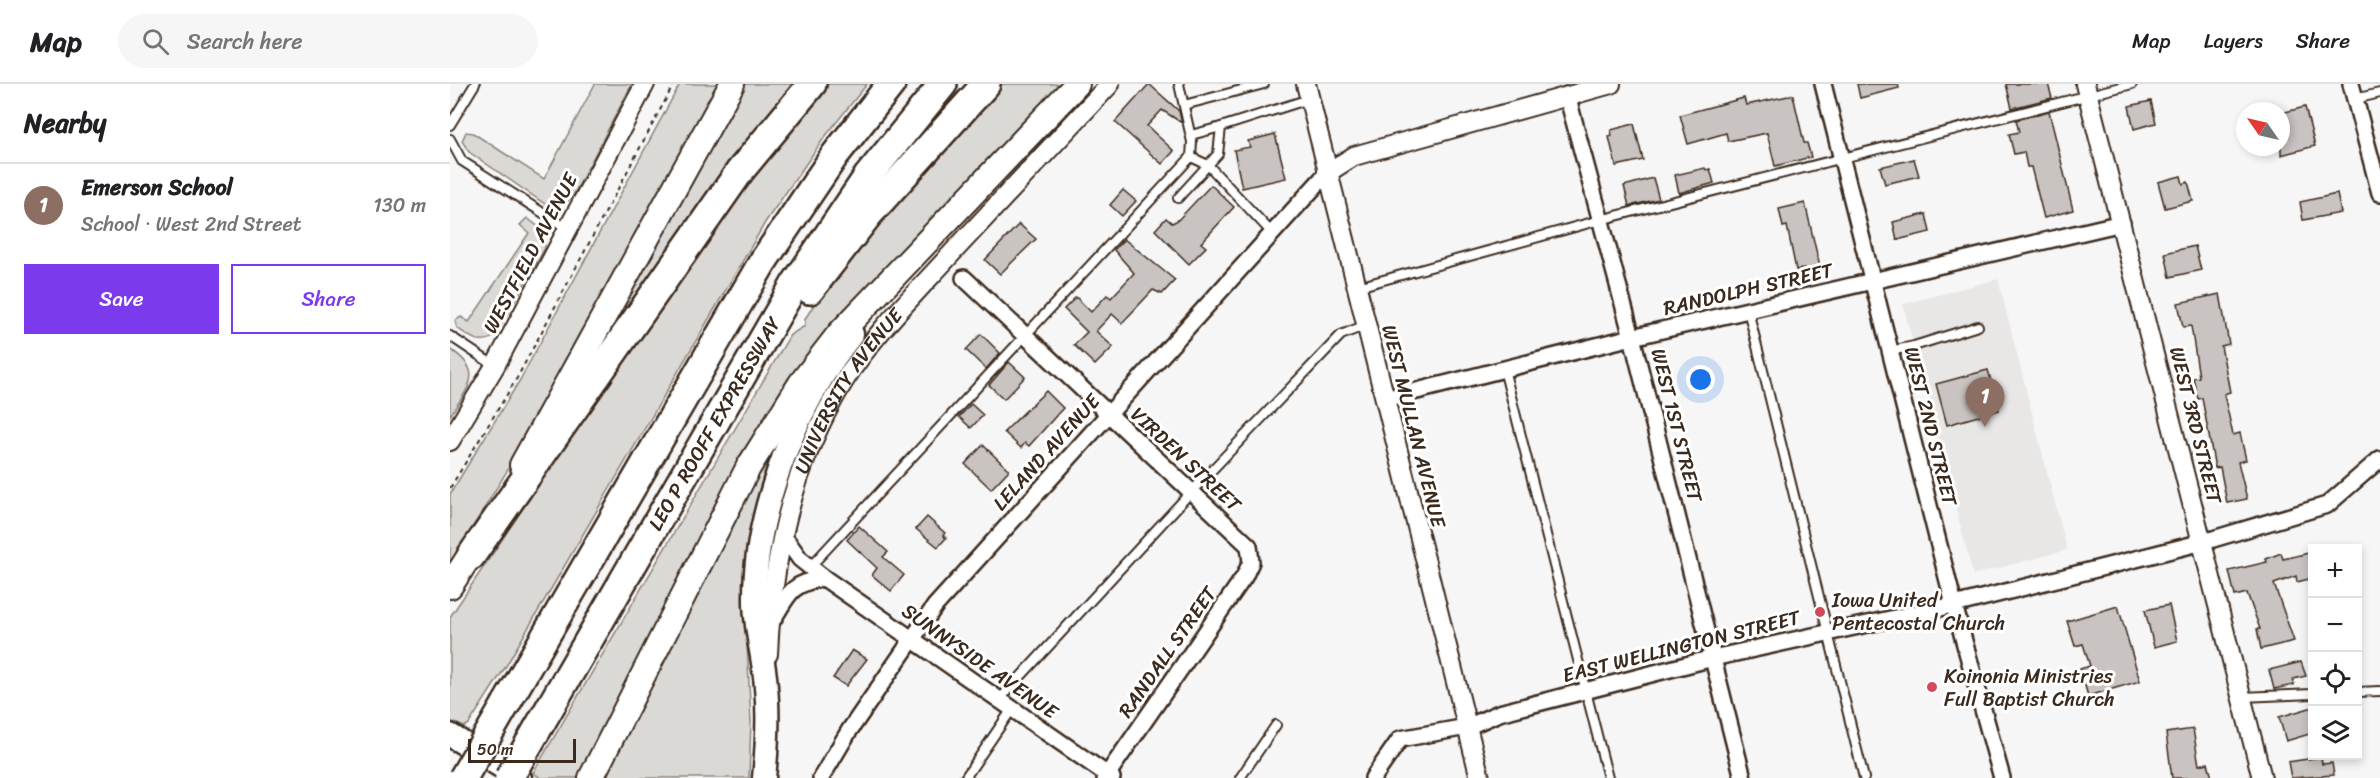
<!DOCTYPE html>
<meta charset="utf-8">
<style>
body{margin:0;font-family:Sriracha,sans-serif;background:#f6f6f6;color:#202124}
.controls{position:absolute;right:18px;bottom:18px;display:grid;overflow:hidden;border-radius:0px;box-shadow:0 3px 9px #0003}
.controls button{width:54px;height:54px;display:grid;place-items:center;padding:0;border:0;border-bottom:2px solid #e0e0e0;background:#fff;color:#202124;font:30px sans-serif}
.compass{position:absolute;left:1786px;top:18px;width:54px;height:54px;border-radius:50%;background:#fff;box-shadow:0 3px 9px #0003;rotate:304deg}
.scale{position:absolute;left:18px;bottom:15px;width:108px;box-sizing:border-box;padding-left:6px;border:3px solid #3b2a1e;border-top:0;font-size:16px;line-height:21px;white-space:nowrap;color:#3b2a1e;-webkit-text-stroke:4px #fff;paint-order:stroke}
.you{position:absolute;left:1251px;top:296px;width:21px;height:21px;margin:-15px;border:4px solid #fff;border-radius:50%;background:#1a73e8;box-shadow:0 0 0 9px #1a73e833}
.badge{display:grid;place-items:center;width:39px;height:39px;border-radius:50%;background:#7c3aed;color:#fff;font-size:20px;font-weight:700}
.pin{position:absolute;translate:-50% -50px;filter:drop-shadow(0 2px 3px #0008)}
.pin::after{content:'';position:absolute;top:32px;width:21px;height:18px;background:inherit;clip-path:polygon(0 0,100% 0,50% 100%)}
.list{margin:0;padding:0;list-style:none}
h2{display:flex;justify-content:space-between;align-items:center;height:78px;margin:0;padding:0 24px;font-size:26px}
h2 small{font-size:20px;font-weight:400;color:#757577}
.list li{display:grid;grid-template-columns:39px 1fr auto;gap:18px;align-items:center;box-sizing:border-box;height:84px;padding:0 24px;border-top:2px solid #e0e0e0}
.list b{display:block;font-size:22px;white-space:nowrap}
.list p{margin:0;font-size:20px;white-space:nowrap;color:#757577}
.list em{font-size:20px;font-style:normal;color:#757577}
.actions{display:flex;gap:12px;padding:18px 24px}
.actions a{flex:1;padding:14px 0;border:2px solid #7c3aed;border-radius:0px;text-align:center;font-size:21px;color:#7c3aed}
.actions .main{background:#7c3aed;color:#fff}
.icon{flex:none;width:33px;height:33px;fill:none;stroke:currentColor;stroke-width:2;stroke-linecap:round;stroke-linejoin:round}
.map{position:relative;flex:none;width:1930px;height:694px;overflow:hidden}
header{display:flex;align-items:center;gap:36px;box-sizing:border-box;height:84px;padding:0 30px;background:#fff;border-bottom:2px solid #e0e0e0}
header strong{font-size:28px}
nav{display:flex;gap:33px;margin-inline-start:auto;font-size:21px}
.search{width:420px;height:54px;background:#f6f6f6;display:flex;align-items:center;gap:15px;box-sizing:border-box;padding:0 21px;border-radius:33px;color:#757577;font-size:22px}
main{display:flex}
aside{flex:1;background:#fff}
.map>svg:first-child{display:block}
.built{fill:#e9e7e6}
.green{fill:#dbd9d6;stroke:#8b827a;stroke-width:1.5}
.building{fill:#c9c3c1;stroke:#3b2a1e;stroke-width:1.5}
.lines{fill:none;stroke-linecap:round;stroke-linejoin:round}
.service-casing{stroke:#3b2a1e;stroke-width:12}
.minor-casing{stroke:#3b2a1e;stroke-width:20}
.tertiary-casing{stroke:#3b2a1e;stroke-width:22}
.primary-casing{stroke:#3b2a1e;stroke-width:27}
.trunk-casing{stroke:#3b2a1e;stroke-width:28}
.motorway-casing{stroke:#3b2a1e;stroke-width:32}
.path{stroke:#3b2a1e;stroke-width:2;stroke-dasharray:4.5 4.5;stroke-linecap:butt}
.service{stroke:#fff;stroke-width:8}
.minor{stroke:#fff;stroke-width:15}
.tertiary{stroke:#fff;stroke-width:18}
.primary{stroke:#fff;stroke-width:22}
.trunk{stroke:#fff;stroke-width:24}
.motorway{stroke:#fff;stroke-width:27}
.motorway-bridge-casing{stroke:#3b2a1e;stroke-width:32;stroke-linecap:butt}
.motorway-bridge{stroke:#fff;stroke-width:27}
.poi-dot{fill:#d1495b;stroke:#fff;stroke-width:2}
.labels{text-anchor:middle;stroke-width:6;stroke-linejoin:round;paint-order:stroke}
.street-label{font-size:20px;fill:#3b2a1e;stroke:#fff}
.poi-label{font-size:20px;fill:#3b2a1e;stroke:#fff;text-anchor:start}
</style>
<header>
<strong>Map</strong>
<div class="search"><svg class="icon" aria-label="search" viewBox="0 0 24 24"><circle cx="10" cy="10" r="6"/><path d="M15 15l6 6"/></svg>Search here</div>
<nav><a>Map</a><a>Layers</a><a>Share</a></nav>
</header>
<main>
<aside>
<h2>Nearby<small></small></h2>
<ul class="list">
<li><span class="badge" style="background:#8d6e63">1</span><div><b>Emerson School</b><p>School · West 2nd Street</p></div><em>130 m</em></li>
</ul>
<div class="actions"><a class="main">Save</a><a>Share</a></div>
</aside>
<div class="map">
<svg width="1930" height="694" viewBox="0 0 1930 694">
<rect width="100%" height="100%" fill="#f7f6f6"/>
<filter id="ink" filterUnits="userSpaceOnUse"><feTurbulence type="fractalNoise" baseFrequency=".0167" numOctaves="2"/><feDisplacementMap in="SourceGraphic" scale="12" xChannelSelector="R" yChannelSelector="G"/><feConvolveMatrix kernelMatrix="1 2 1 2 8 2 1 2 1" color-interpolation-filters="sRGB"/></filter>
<g filter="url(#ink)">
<path class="built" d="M 1548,195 L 1617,466 L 1523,491 L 1453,220 Z"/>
<g class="green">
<path d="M 145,0 L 182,0 L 123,112 L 113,121 L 95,120 L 19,68 L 12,57 L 16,48 L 23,49 L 94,95 Z"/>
<path d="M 230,0 L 272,0 L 76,356 L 0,480 L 0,410 L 70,296 Z"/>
<path d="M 295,0 L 349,0 L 126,308 L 284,18 Z"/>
<path d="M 374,0 L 417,0 L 374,54 L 316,137 L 56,582 L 19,640 L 14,643 L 0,637 L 0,533 L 275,124 Z"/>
<path d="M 551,0 L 610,0 L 406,220 L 133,694 L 91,694 L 83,689 L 340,251 L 355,242 L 355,235 L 371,209 L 506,46 Z"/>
<path d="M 77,134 L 94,147 L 95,164 L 45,252 C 30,262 20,253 7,244 L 5,237 L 11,233 L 19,238 L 79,149 L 70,141 Z"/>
<path d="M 0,265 C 36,288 18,303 0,332 Z"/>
<path d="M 330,345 L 295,522 L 301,638 L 299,694 L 152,694 Z"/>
</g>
<g class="building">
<path d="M 699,0 L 729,27 L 732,39 L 712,26 L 697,42 L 724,67 L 712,80 L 665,38 Z"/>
<path d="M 1407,0 L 1448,0 L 1449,4 L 1410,14 Z"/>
<path d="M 1556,0 L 1598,0 L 1602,14 L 1562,24 Z"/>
<path d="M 1343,11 L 1354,59 L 1357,59 L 1361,73 L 1325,82 L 1317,49 L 1278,57 L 1276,49 L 1238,60 L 1230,31 L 1294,14 L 1296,21 Z"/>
<path d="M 1701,17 L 1706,39 L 1684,45 L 1679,22 Z"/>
<path d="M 1855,23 L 1865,62 L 1831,71 L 1831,29 Z"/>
<path d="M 1599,27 L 1623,126 L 1594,134 L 1581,83 L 1577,83 L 1574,68 L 1564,70 L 1559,50 L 1569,48 L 1566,36 Z"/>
<path d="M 1184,40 L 1193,76 L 1166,82 L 1159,53 L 1162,52 L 1161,46 Z"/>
<path d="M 825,50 L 836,94 L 792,104 L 784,66 L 800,63 L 798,57 Z"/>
<path d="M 1464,75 L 1469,92 L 1435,100 L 1430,83 Z"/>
<path d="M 1255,84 L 1256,86 L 1260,85 L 1264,99 L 1229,109 L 1225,91 Z"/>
<path d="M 1731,92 L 1733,100 L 1738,98 L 1743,117 L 1715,124 L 1708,98 Z"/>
<path d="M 1203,94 L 1209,115 L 1179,122 L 1174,102 Z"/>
<path d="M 761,101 L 784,123 L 751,159 L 756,163 L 739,180 L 705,146 L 716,134 L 722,139 L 728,136 Z"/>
<path d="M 673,106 L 686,117 L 672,132 L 660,121 Z"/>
<path d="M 1887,110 L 1891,129 L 1853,136 L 1850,118 Z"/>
<path d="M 1355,119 L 1370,183 L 1356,187 L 1355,184 L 1346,186 L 1337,142 L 1333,143 L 1329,125 Z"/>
<path d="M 1476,130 L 1480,148 L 1447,156 L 1443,138 Z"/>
<path d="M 569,140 L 586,155 L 550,190 L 535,176 Z"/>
<path d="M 674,155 L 725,196 L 712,210 L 703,206 L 672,239 L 662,230 L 646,247 L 663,263 L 645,281 L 624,261 L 637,248 L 614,225 L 626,213 L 641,228 L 657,211 L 661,214 L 684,189 L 664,166 Z"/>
<path d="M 1745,162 L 1751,186 L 1720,193 L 1715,169 Z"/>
<path d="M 1770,210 L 1779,260 L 1771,262 L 1780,308 L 1774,310 L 1783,351 L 1790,349 L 1796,376 L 1788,378 L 1797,415 L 1777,419 L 1770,383 L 1765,384 L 1752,314 L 1748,315 L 1743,294 L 1749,293 L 1741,242 L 1733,243 L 1728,219 Z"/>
<path d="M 531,250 L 550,269 L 536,285 L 516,266 Z"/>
<path d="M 559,278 L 575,293 L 554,315 L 539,301 Z"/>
<path d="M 1538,286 L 1549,326 L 1497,341 L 1486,300 Z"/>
<path d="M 596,307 L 613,324 L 579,362 L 575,359 L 571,364 L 554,348 Z"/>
<path d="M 521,320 L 533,331 L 521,344 L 509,333 Z"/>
<path d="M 533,361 L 559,386 L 541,405 L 515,380 Z"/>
<path d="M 477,433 L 495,449 L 493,451 L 496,454 L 488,463 L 466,445 Z"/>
<path d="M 409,442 L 438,468 L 433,473 L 454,491 L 441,507 L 422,491 L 427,484 L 397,456 Z"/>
<path d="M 1863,468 L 1863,494 L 1847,498 L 1846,492 L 1824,500 L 1844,557 L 1811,565 L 1807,545 L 1810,545 L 1797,509 L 1785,512 L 1779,487 L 1817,478 L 1816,475 L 1831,469 L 1833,475 Z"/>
<path d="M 1719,521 L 1727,557 L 1704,563 L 1695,526 Z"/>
<path d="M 1668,522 L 1690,597 L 1638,612 L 1630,585 L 1640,582 L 1633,560 L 1625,562 L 1617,537 Z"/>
<path d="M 402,566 L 417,575 L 396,602 L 383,594 Z"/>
<path d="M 1851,578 L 1856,592 L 1843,595 L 1844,601 L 1824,605 L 1819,586 Z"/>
<path d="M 1863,623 L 1863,649 L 1836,657 L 1829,633 Z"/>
<path d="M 1743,645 L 1749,681 L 1758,679 L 1762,694 L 1722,694 L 1716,649 Z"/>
<path d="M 1871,673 L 1872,680 L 1882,679 L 1884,691 L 1841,694 L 1838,678 Z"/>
</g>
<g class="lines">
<g class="service-casing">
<g id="service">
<path d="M 1905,15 L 1930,9"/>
<path d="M 734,21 L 814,0"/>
<path d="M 0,41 L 25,0"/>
<path d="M 741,51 L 771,43"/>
<path d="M 0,55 L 12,77 L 118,145"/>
<path d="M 728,114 L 758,81 L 741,73"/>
<path d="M 823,150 L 758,81 L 768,70 L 771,43 L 859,15"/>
<path d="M 908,203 L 1150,136 L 1682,0"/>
<path d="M 1298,226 L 1414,694"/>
<path d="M 0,252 L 45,282"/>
<path d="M 1440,267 L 1464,262 L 1528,242"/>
<path d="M 1054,285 L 1158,694"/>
<path d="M 360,483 L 741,73 L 742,58 L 729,0"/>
<path d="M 1908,608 L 1930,607"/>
<path d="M 1792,613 L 1862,610"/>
<path d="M 549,616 L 741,408 L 891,251 L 916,241"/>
<path d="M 515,694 L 562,625"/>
<path d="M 790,694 L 826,641"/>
</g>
</g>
<g class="minor-casing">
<g id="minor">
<path d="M 1373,0 L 1504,521 L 1552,694"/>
<path d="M 1901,0 L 1930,109"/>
<path d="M 1117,11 L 1182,253 L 1293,694"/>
<path d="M 514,194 L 799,462 L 801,478 L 794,493 L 655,694"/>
<path d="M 935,315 L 1182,253 L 1672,139"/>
<path d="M 332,450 L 350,475 L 374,494 L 662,694"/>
<path d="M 321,539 C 338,511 340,499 374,494"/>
<path d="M 371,694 L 399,647 L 485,522 L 877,89"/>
<path d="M 923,694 L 950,655 L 1017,643 L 1049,629 L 1263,574 L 1504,521 L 1753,458 L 1877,421 L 1930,375"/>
</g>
</g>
<g class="tertiary-casing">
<g id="tertiary">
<path d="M 856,0 L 1030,694"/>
<path d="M 1635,0 L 1812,694"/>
<path d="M 877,89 L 904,72 L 1161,0"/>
<path d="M 0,357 L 45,282 L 195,0"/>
<path id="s1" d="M 318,570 C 322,475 343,379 394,297 C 424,250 465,210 502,169 C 555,113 607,56 660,0"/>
</g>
</g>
<g class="primary-casing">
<g id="primary">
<path d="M 0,651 L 70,694"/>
<path d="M 314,694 C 317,664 319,633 316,603 C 314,572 304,543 305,512 C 305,426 348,317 402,250"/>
</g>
</g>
<g class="trunk-casing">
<g id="trunk">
<path d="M 72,381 L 282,0"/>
<path d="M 0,502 L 30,456"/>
<path d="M 141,694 L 298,384 L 351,299 L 389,250 L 627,0"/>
</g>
</g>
<g class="motorway-casing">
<g id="motorway">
<path d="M 360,206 L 419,130 L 536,0"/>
<path d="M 21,472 L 290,87 L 362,0"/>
<path d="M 56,620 L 312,179 L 385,71 L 441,0"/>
<path id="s2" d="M 88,644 L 345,200 L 418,92 L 493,0"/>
</g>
</g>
<path class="path" d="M 0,404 L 67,294 L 224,0"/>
<use href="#service" class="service"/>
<use href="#minor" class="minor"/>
<use href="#tertiary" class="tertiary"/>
<use href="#primary" class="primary"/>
<use href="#trunk" class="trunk"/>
<use href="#motorway" class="motorway"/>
<g class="motorway-bridge-casing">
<g id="motorway-bridge">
<path d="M 13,694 L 56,620"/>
<path d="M 59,694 L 88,644"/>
</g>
</g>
<use href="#motorway-bridge" class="motorway-bridge"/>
</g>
</g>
<g class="poi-dot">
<circle cx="1370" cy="528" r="6"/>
<circle cx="1482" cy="603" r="6"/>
</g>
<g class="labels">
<g class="street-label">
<text transform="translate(80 169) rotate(-62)" y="7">WESTFIELD AVENUE</text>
<text transform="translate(1298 205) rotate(-13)" y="7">RANDOLPH STREET</text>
<text dy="7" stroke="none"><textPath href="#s1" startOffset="280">UNIVERSITY AVENUE</textPath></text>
<text dy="7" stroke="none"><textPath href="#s2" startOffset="352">LEO P ROOFF EXPRESSWAY</textPath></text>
<text transform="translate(1227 341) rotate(76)" y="7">WEST 1ST STREET</text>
<text transform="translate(1746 341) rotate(76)" y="7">WEST 3RD STREET</text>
<text transform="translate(964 342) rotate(76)" y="7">WEST MULLAN AVENUE</text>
<text transform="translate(1481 342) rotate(76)" y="7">WEST 2ND STREET</text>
<text transform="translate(596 368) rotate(-48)" y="7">LELAND AVENUE</text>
<text transform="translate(736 375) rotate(43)" y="7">VIRDEN STREET</text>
<text transform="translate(1231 562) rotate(-14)" y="7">EAST WELLINGTON STREET</text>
<text transform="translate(717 568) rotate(-55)" y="7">RANDALL STREET</text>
<text transform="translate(530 577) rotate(35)" y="7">SUNNYSIDE AVENUE</text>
</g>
<g class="poi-label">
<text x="1382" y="523">Iowa United<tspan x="1382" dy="23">Pentecostal Church</tspan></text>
<text x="1494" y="599">Koinonia Ministries<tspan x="1494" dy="23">Full Baptist Church</tspan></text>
</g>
</g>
</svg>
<div class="controls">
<button>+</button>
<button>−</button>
<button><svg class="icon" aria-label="locate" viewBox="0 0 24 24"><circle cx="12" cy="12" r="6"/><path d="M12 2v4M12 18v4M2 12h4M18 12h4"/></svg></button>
<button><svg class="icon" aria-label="layers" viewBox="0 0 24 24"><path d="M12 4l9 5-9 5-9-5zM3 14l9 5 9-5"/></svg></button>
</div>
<svg class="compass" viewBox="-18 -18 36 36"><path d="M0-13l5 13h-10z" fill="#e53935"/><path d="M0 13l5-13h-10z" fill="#757577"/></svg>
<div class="scale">50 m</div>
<div class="you"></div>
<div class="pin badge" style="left:1535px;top:343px;background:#8d6e63">1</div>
</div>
</main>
